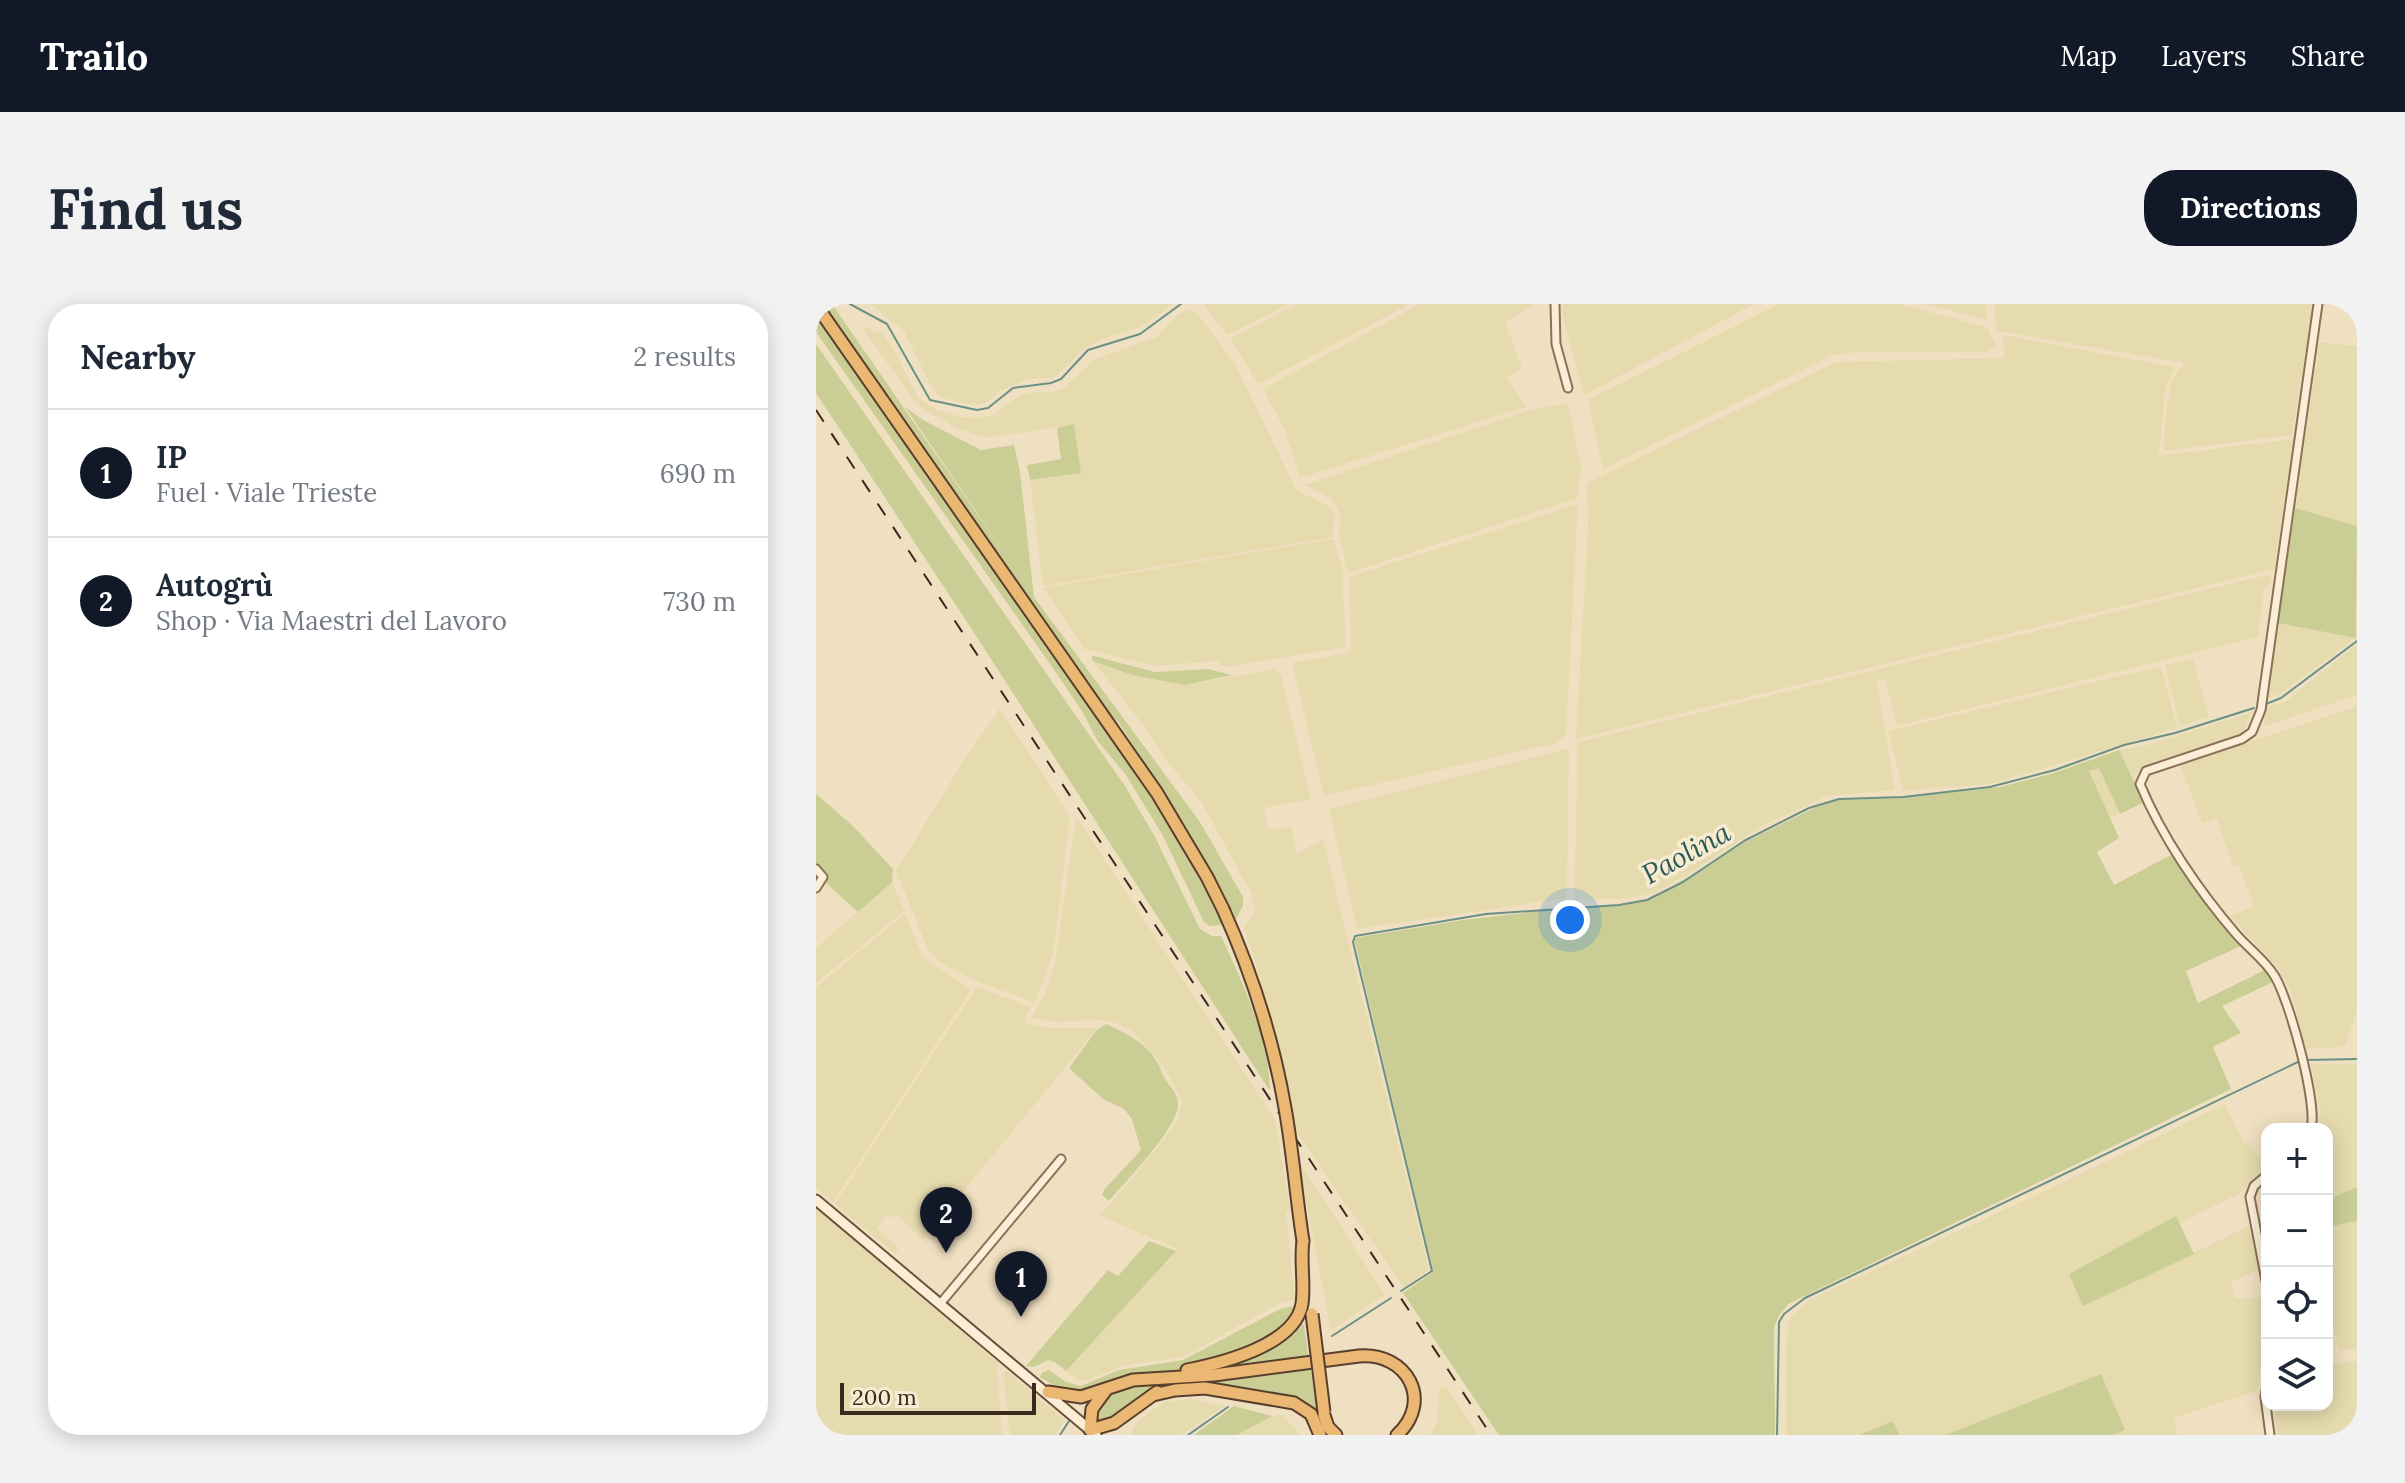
<!DOCTYPE html>
<meta charset="utf-8">
<style>
body{margin:0;font-family:Lora,serif;background:#f2f2f3;color:#1f2937}
.controls{position:absolute;right:24px;bottom:24px;display:grid;overflow:hidden;border-radius:16px;box-shadow:0 4px 20px #0003}
.controls button{width:72px;height:72px;display:grid;place-items:center;padding:0;border:0;border-bottom:2px solid #e0e1e3;background:#fff;color:#1f2937;font:40px sans-serif}
.scale{position:absolute;left:24px;bottom:20px;width:196px;box-sizing:border-box;padding-left:8px;border:4px solid #3a2a1d;border-top:0;font-size:22px;line-height:28px;white-space:nowrap;color:#3a2a1d;-webkit-text-stroke:6px #f7ebd2;paint-order:stroke}
.you{position:absolute;left:754px;top:616px;width:28px;height:28px;margin:-20px;border:6px solid #fff;border-radius:50%;background:#1a73e8;box-shadow:0 0 0 12px #1a73e833}
.badge{display:grid;place-items:center;width:52px;height:52px;border-radius:50%;background:#111827;color:#fff;font-size:26px;font-weight:700}
.pin{position:absolute;translate:-50% -66px;filter:drop-shadow(0 2px 4px #0008)}
.pin::after{content:'';position:absolute;top:42px;width:28px;height:24px;background:inherit;clip-path:polygon(0 0,100% 0,50% 100%)}
.list{margin:0;padding:0;list-style:none}
h2{display:flex;justify-content:space-between;align-items:center;height:104px;margin:0;padding:0 32px;font-size:34px}
h2 small{font-size:26px;font-weight:400;color:#747a83}
.list li{display:grid;grid-template-columns:52px 1fr auto;gap:24px;align-items:center;box-sizing:border-box;height:128px;padding:0 32px;border-top:2px solid #e0e1e3}
.list b{display:block;font-size:30px;white-space:nowrap}
.list p{margin:0;font-size:26px;white-space:nowrap;color:#747a83}
.list em{font-size:26px;font-style:normal;color:#747a83}
.icon{flex:none;width:44px;height:44px;fill:none;stroke:currentColor;stroke-width:2;stroke-linecap:round;stroke-linejoin:round}
.map{position:relative;flex:none;width:1541px;height:1131px;overflow:hidden;border-radius:32px}
header{display:flex;align-items:center;gap:48px;box-sizing:border-box;height:112px;padding:0 40px;background:#111827;color:#fff}
header strong{font-size:38px}
nav{display:flex;gap:44px;margin-inline-start:auto;font-size:28px}
.intro{display:flex;align-items:center;justify-content:space-between;box-sizing:border-box;height:192px;padding:0 48px}
h1{margin:0;font-size:56px}
.button{padding:20px 36px;border-radius:32px;background:#111827;color:#fff;font-size:28px;font-weight:700}
main{display:flex;gap:48px;padding:0 48px}
aside{flex:1;background:#fff;border-radius:32px;box-shadow:0 4px 20px #0003}
.map>svg:first-child{display:block}
.farmland{fill:#e6dbaf}
.green{fill:#cace95}
.lines{fill:none;stroke-linecap:round;stroke-linejoin:round}
.stream{stroke:#6b9186;stroke-width:2}
.minor-casing{stroke:#8a7158;stroke-width:11}
.secondary-casing{stroke:#6c523c;stroke-width:13}
.trunk-casing{stroke:#583f2d;stroke-width:15}
.minor{stroke:#faeed6;stroke-width:7}
.secondary{stroke:#faeed6;stroke-width:9}
.trunk{stroke:#ebb874;stroke-width:11}
.rail{stroke:#3a2a1d;stroke-width:2;stroke-dasharray:14 14;stroke-linecap:butt}
.trunk-bridge-casing{stroke:#583f2d;stroke-width:15;stroke-linecap:butt}
.trunk-bridge{stroke:#ebb874;stroke-width:11}
.labels{text-anchor:middle;stroke-width:7;stroke-linejoin:round;paint-order:stroke}
.water-label{font-size:28px;font-style:italic;fill:#2c5a55;stroke:#f7ebd2}
</style>
<header>
<strong>Trailo</strong>
<nav><a>Map</a><a>Layers</a><a>Share</a></nav>
</header>
<div class="intro"><h1>Find us</h1><a class="button">Directions</a></div>
<main>
<aside>
<h2>Nearby<small>2 results</small></h2>
<ul class="list">
<li><span class="badge">1</span><div><b>IP</b><p>Fuel · Viale Trieste</p></div><em>690 m</em></li>
<li><span class="badge">2</span><div><b>Autogrù</b><p>Shop · Via Maestri del Lavoro</p></div><em>730 m</em></li>
</ul>
</aside>
<div class="map">
<svg width="1541" height="1131" viewBox="0 0 1541 1131">
<rect width="100%" height="100%" fill="#f0e0c2"/>
<g class="farmland">
<path d="M 54,0 L 357,0 L 325,23 L 283,36 L 267,46 L 238,74 L 212,75 L 182,88 L 170,99 L 157,101 L 137,97 L 123,92 L 114,80 L 88,27 Z"/>
<path d="M 390,0 L 473,0 L 411,31 L 388,1 Z"/>
<path d="M 481,0 L 594,0 L 442,80 L 414,34 Z"/>
<path d="M 604,0 L 719,0 L 689,18 L 706,64 L 691,73 L 710,103 L 484,174 L 468,124 L 447,85 Z"/>
<path d="M 747,0 L 938,0 L 768,91 L 747,14 Z"/>
<path d="M 963,0 L 1083,0 L 1171,23 L 1180,42 L 1171,48 L 1044,48 L 1017,51 L 787,165 L 772,96 Z"/>
<path d="M 1111,0 L 1169,0 L 1171,16 Z"/>
<path d="M 1178,0 L 1497,0 L 1476,131 L 1348,147 L 1350,109 L 1355,79 L 1368,59 L 1181,27 Z"/>
<path d="M 375,6 L 382,10 L 419,60 L 481,187 L 511,201 L 519,208 L 517,233 L 227,282 L 214,176 L 264,169 L 258,121 L 170,134 L 138,123 L 101,101 L 45,22 L 66,29 L 79,47 L 102,94 L 122,106 L 146,113 L 166,114 L 179,110 L 203,92 L 218,88 L 238,88 L 249,83 L 279,55 L 341,33 L 362,10 Z"/>
<path d="M 1187,31 L 1359,63 L 1349,86 L 1343,152 L 1477,135 L 1458,265 L 760,435 L 772,223 L 771,179 L 1020,58 L 1188,54 Z"/>
<path d="M 1503,38 L 1541,42 L 1541,222 L 1479,204 Z"/>
<path d="M 752,99 L 765,163 L 762,194 L 532,269 L 523,231 L 524,210 L 516,195 L 488,181 L 713,106 Z"/>
<path d="M 762,200 L 750,430 L 741,439 L 508,492 L 476,359 L 530,349 L 535,345 L 533,273 Z"/>
<path d="M 517,235 L 526,263 L 530,343 L 411,363 L 399,357 L 341,362 L 268,345 L 227,284 Z"/>
<path d="M 1455,270 L 1453,283 L 1448,285 L 1442,333 L 1081,422 L 1069,375 L 1061,377 L 1079,486 L 1011,492 L 944,523 L 873,570 L 838,589 L 816,594 L 758,596 L 762,438 Z"/>
<path d="M 1462,319 L 1540,334 L 1464,390 L 1452,394 Z"/>
<path d="M 1541,340 L 1541,391 L 1447,423 L 1451,403 L 1469,398 Z"/>
<path d="M 1377,355 L 1393,413 L 1364,422 L 1349,360 Z"/>
<path d="M 277,357 L 316,371 L 369,381 L 458,365 L 465,371 L 495,495 L 448,504 L 452,526 L 475,522 L 481,550 L 507,535 L 613,966 L 588,984 L 477,823 L 475,791 L 438,654 L 428,625 L 439,608 L 435,589 L 386,499 L 346,451 L 334,430 Z"/>
<path d="M 1345,362 L 1361,424 L 1175,480 L 1087,487 L 1072,427 Z"/>
<path d="M 1541,402 L 1541,705 L 1530,740 L 1525,743 L 1490,745 L 1476,690 L 1461,663 L 1413,612 L 1438,603 L 1423,562 L 1418,563 L 1400,514 L 1386,519 L 1364,461 Z"/>
<path d="M 184,404 L 254,513 L 237,650 L 219,699 L 160,677 L 123,658 L 112,646 L 80,567 L 145,461 Z"/>
<path d="M 1437,408 L 1426,429 L 1324,466 L 1317,474 L 1303,446 L 1331,441 Z"/>
<path d="M 753,444 L 751,594 L 541,625 L 513,505 Z"/>
<path d="M 1283,463 L 1304,510 L 1294,514 L 1273,467 Z"/>
<path d="M 260,512 L 459,816 L 475,908 L 470,908 L 479,996 L 466,998 L 367,1053 L 309,1061 L 273,1076 L 261,1076 L 250,1067 L 362,945 L 284,912 L 342,843 L 362,816 L 366,797 L 349,764 L 318,728 L 300,719 L 284,716 L 243,718 L 215,714 L 229,689 L 239,659 Z"/>
<path d="M 76,578 L 88,607 L 0,679 L 0,644 Z"/>
<path d="M 89,610 L 106,652 L 155,686 L 17,898 L 0,884 L 0,683 Z"/>
<path d="M 161,683 L 215,703 L 208,717 L 212,720 L 233,724 L 282,724 L 107,936 L 81,912 L 78,914 L 71,910 L 61,925 L 83,944 L 79,950 L 19,900 Z"/>
<path d="M 1495,760 L 1541,760 L 1541,883 L 1511,896 L 1511,825 L 1501,825 L 1504,808 Z"/>
<path d="M 1409,800 L 1428,840 L 1434,838 L 1450,868 L 1435,878 L 1423,890 L 1364,919 L 1360,913 L 1267,1002 L 1433,922 L 1442,966 L 1415,978 L 1419,994 L 1446,993 L 1448,1046 L 1440,1087 L 1358,1114 L 1361,1131 L 1297,1131 L 1309,1126 L 1285,1071 L 1129,1131 L 1084,1131 L 1077,1117 L 1043,1131 L 970,1131 L 970,1039 L 973,1015 L 993,996 L 1233,885 Z"/>
<path d="M 482,856 L 569,991 L 515,1026 Z"/>
<path d="M 0,904 L 181,1058 L 186,1131 L 0,1131 Z"/>
<path d="M 1541,917 L 1541,1044 L 1524,1047 L 1511,1001 L 1511,923 Z"/>
<path d="M 1541,1057 L 1541,1131 L 1461,1131 L 1458,1101 L 1511,1101 L 1511,1061 Z"/>
<path d="M 190,1066 L 249,1117 L 239,1131 L 194,1131 L 187,1071 Z"/>
<path d="M 630,1082 L 662,1131 L 615,1131 L 621,1118 L 623,1085 Z"/>
<path d="M 373,1095 L 409,1102 L 365,1131 L 314,1131 L 319,1121 L 336,1106 L 350,1098 Z"/>
<path d="M 465,1111 L 482,1127 L 483,1131 L 421,1131 L 456,1112 Z"/>
</g>
<g class="green">
<path d="M 6,0 L 16,0 L 207,276 L 89,103 L 107,116 L 165,146 L 198,141 L 204,168 L 218,293 L 384,518 L 427,593 L 427,602 L 420,615 L 371,525 L 303,419 L 287,403 Z"/>
<path d="M 0,8 L 281,410 C 289,430 302,444 315,461 C 346,501 394,572 406,621 L 394,622 L 388,618 L 347,532 L 310,471 L 281,436 L 267,409 L 239,367 L 0,28 Z"/>
<path d="M 0,40 L 309,482 L 338,531 L 384,625 L 396,632 L 405,632 C 427,680 453,733 454,787 L 153,321 L 0,89 Z"/>
<path d="M 258,120 L 265,169 L 214,176 L 211,161 L 245,155 L 241,124 Z"/>
<path d="M 1479,204 L 1541,222 L 1540,334 L 1462,319 Z"/>
<path d="M 278,352 L 339,368 L 392,365 L 416,371 L 369,381 L 316,371 L 277,357 L 275,353 Z"/>
<path d="M 1303,446 L 1328,498 L 1304,510 L 1283,464 L 1273,467 L 1303,534 L 1281,548 L 1298,581 L 1357,550 L 1425,642 L 1370,667 L 1382,699 L 1449,666 L 1457,678 L 1406,702 L 1425,729 L 1397,743 L 1415,785 L 972,1000 L 963,1011 L 958,1024 L 959,1131 L 683,1131 L 587,989 L 617,968 L 538,634 L 647,616 L 724,607 L 797,602 L 836,595 L 927,539 L 1006,500 L 1023,495 L 1082,494 L 1184,483 L 1235,470 Z"/>
<path d="M 0,490 L 35,520 L 77,565 L 76,578 L 42,608 L 10,579 L 11,570 L 0,560 Z"/>
<path d="M 290,720 C 312,730 333,740 343,762 C 345,765 346,770 348,773 C 353,783 362,788 362,801 C 361,825 310,877 293,897 L 286,891 L 288,886 L 325,846 L 316,815 L 308,805 L 287,795 L 253,764 L 280,727 Z"/>
<path d="M 1541,883 L 1541,917 L 1511,923 L 1511,896 Z"/>
<path d="M 1360,912 L 1378,950 L 1267,1002 L 1253,970 Z"/>
<path d="M 333,937 L 360,947 L 250,1067 L 239,1058 L 232,1056 L 218,1063 L 210,1062 L 292,966 L 302,972 Z"/>
<path d="M 479,1002 L 466,1026 L 439,1041 L 366,1067 L 307,1075 L 271,1090 L 247,1087 L 224,1073 L 226,1069 L 233,1066 L 250,1078 L 265,1082 L 303,1066 L 367,1056 L 464,1005 Z"/>
<path d="M 483,1018 L 488,1021 L 493,1056 L 383,1068 Z"/>
<path d="M 494,1063 L 502,1112 L 483,1097 L 468,1093 L 385,1079 Z"/>
<path d="M 1285,1070 L 1309,1126 L 1297,1131 L 1129,1131 Z"/>
<path d="M 345,1079 L 321,1094 L 297,1116 L 278,1119 C 279,1084 319,1082 345,1079 Z"/>
<path d="M 418,1102 L 456,1112 L 421,1131 L 378,1131 Z"/>
<path d="M 1077,1117 L 1084,1131 L 1043,1131 Z"/>
</g>
<g class="lines">
<g class="stream">
<path d="M 34,0 L 71,20 L 114,96 L 161,106 L 172,104 L 197,84 L 235,79 L 245,75 L 272,46 L 324,30 L 365,0"/>
<path d="M 1450,400 L 1465,394 L 1541,337"/>
<path d="M 1490,756 L 1541,755"/>
<path d="M 585,987 L 616,967 L 537,638 L 539,632 L 670,610 L 803,601 L 831,596 L 867,578 L 928,537 L 993,504 L 1023,495 L 1087,493 L 1174,483 L 1239,466 L 1308,441 L 1359,429 L 1438,404"/>
<path d="M 516,1032 L 575,994"/>
<path d="M 244,1131 L 253,1117"/>
<path d="M 372,1131 L 412,1103"/>
<path d="M 961,1131 L 963,1018 L 968,1010 L 989,994 L 1484,757"/>
</g>
<g class="minor-casing">
<g id="minor">
<path d="M 739,0 L 740,40 L 752,84"/>
<path d="M 0,565 L 7,573 L 0,584"/>
<path d="M 1495,825 C 1502,800 1473,694 1458,671 C 1448,655 1432,644 1420,630 C 1383,587 1346,533 1324,480 L 1330,467 L 1426,435 L 1436,428 L 1445,406 L 1502,0"/>
<path d="M 1451,871 L 1438,882 L 1434,893 L 1451,982"/>
<path d="M 124,1000 L 245,855"/>
<path d="M 1451,1082 L 1449,1093 L 1454,1131"/>
</g>
</g>
<g class="secondary-casing">
<path id="secondary" d="M 0,896 L 280,1131"/>
</g>
<g class="trunk-casing">
<g id="trunk">
<path d="M 0,1 L 341,489 L 391,573 L 407,605"/>
<path d="M 371,1066 C 406,1059 479,1041 486,1000 C 489,979 484,958 487,937"/>
<path d="M 290,1086 L 276,1105 L 274,1126 L 298,1119 L 341,1088"/>
<path d="M 232,1088 L 265,1093 L 317,1076 L 398,1071 L 543,1052 C 591,1048 618,1097 581,1131"/>
<path d="M 337,1091 L 359,1086 L 389,1084 L 478,1099 L 495,1110 L 504,1131"/>
<path d="M 508,1111 L 512,1123 L 520,1131"/>
</g>
</g>
<use href="#minor" class="minor"/>
<use href="#secondary" class="secondary"/>
<use href="#trunk" class="trunk"/>
<path class="rail" d="M 0,106 L 675,1131"/>
<g class="trunk-bridge-casing">
<g id="trunk-bridge">
<path d="M 407,605 C 436,669 457,735 469,804 C 477,848 480,893 487,937"/>
<path d="M 496,1010 L 508,1108"/>
</g>
</g>
<use href="#trunk-bridge" class="trunk-bridge"/>
</g>
<g class="labels">
<g class="water-label">
<text transform="translate(870 549) rotate(-29)" y="10">Paolina</text>
</g>
</g>
</svg>
<div class="controls">
<button>+</button>
<button>−</button>
<button><svg class="icon" aria-label="locate" viewBox="0 0 24 24"><circle cx="12" cy="12" r="6"/><path d="M12 2v4M12 18v4M2 12h4M18 12h4"/></svg></button>
<button><svg class="icon" aria-label="layers" viewBox="0 0 24 24"><path d="M12 4l9 5-9 5-9-5zM3 14l9 5 9-5"/></svg></button>
</div>
<div class="scale">200 m</div>
<div class="you"></div>
<div class="pin badge" style="left:205px;top:1013px">1</div>
<div class="pin badge" style="left:130px;top:949px">2</div>
</div>
</main>
